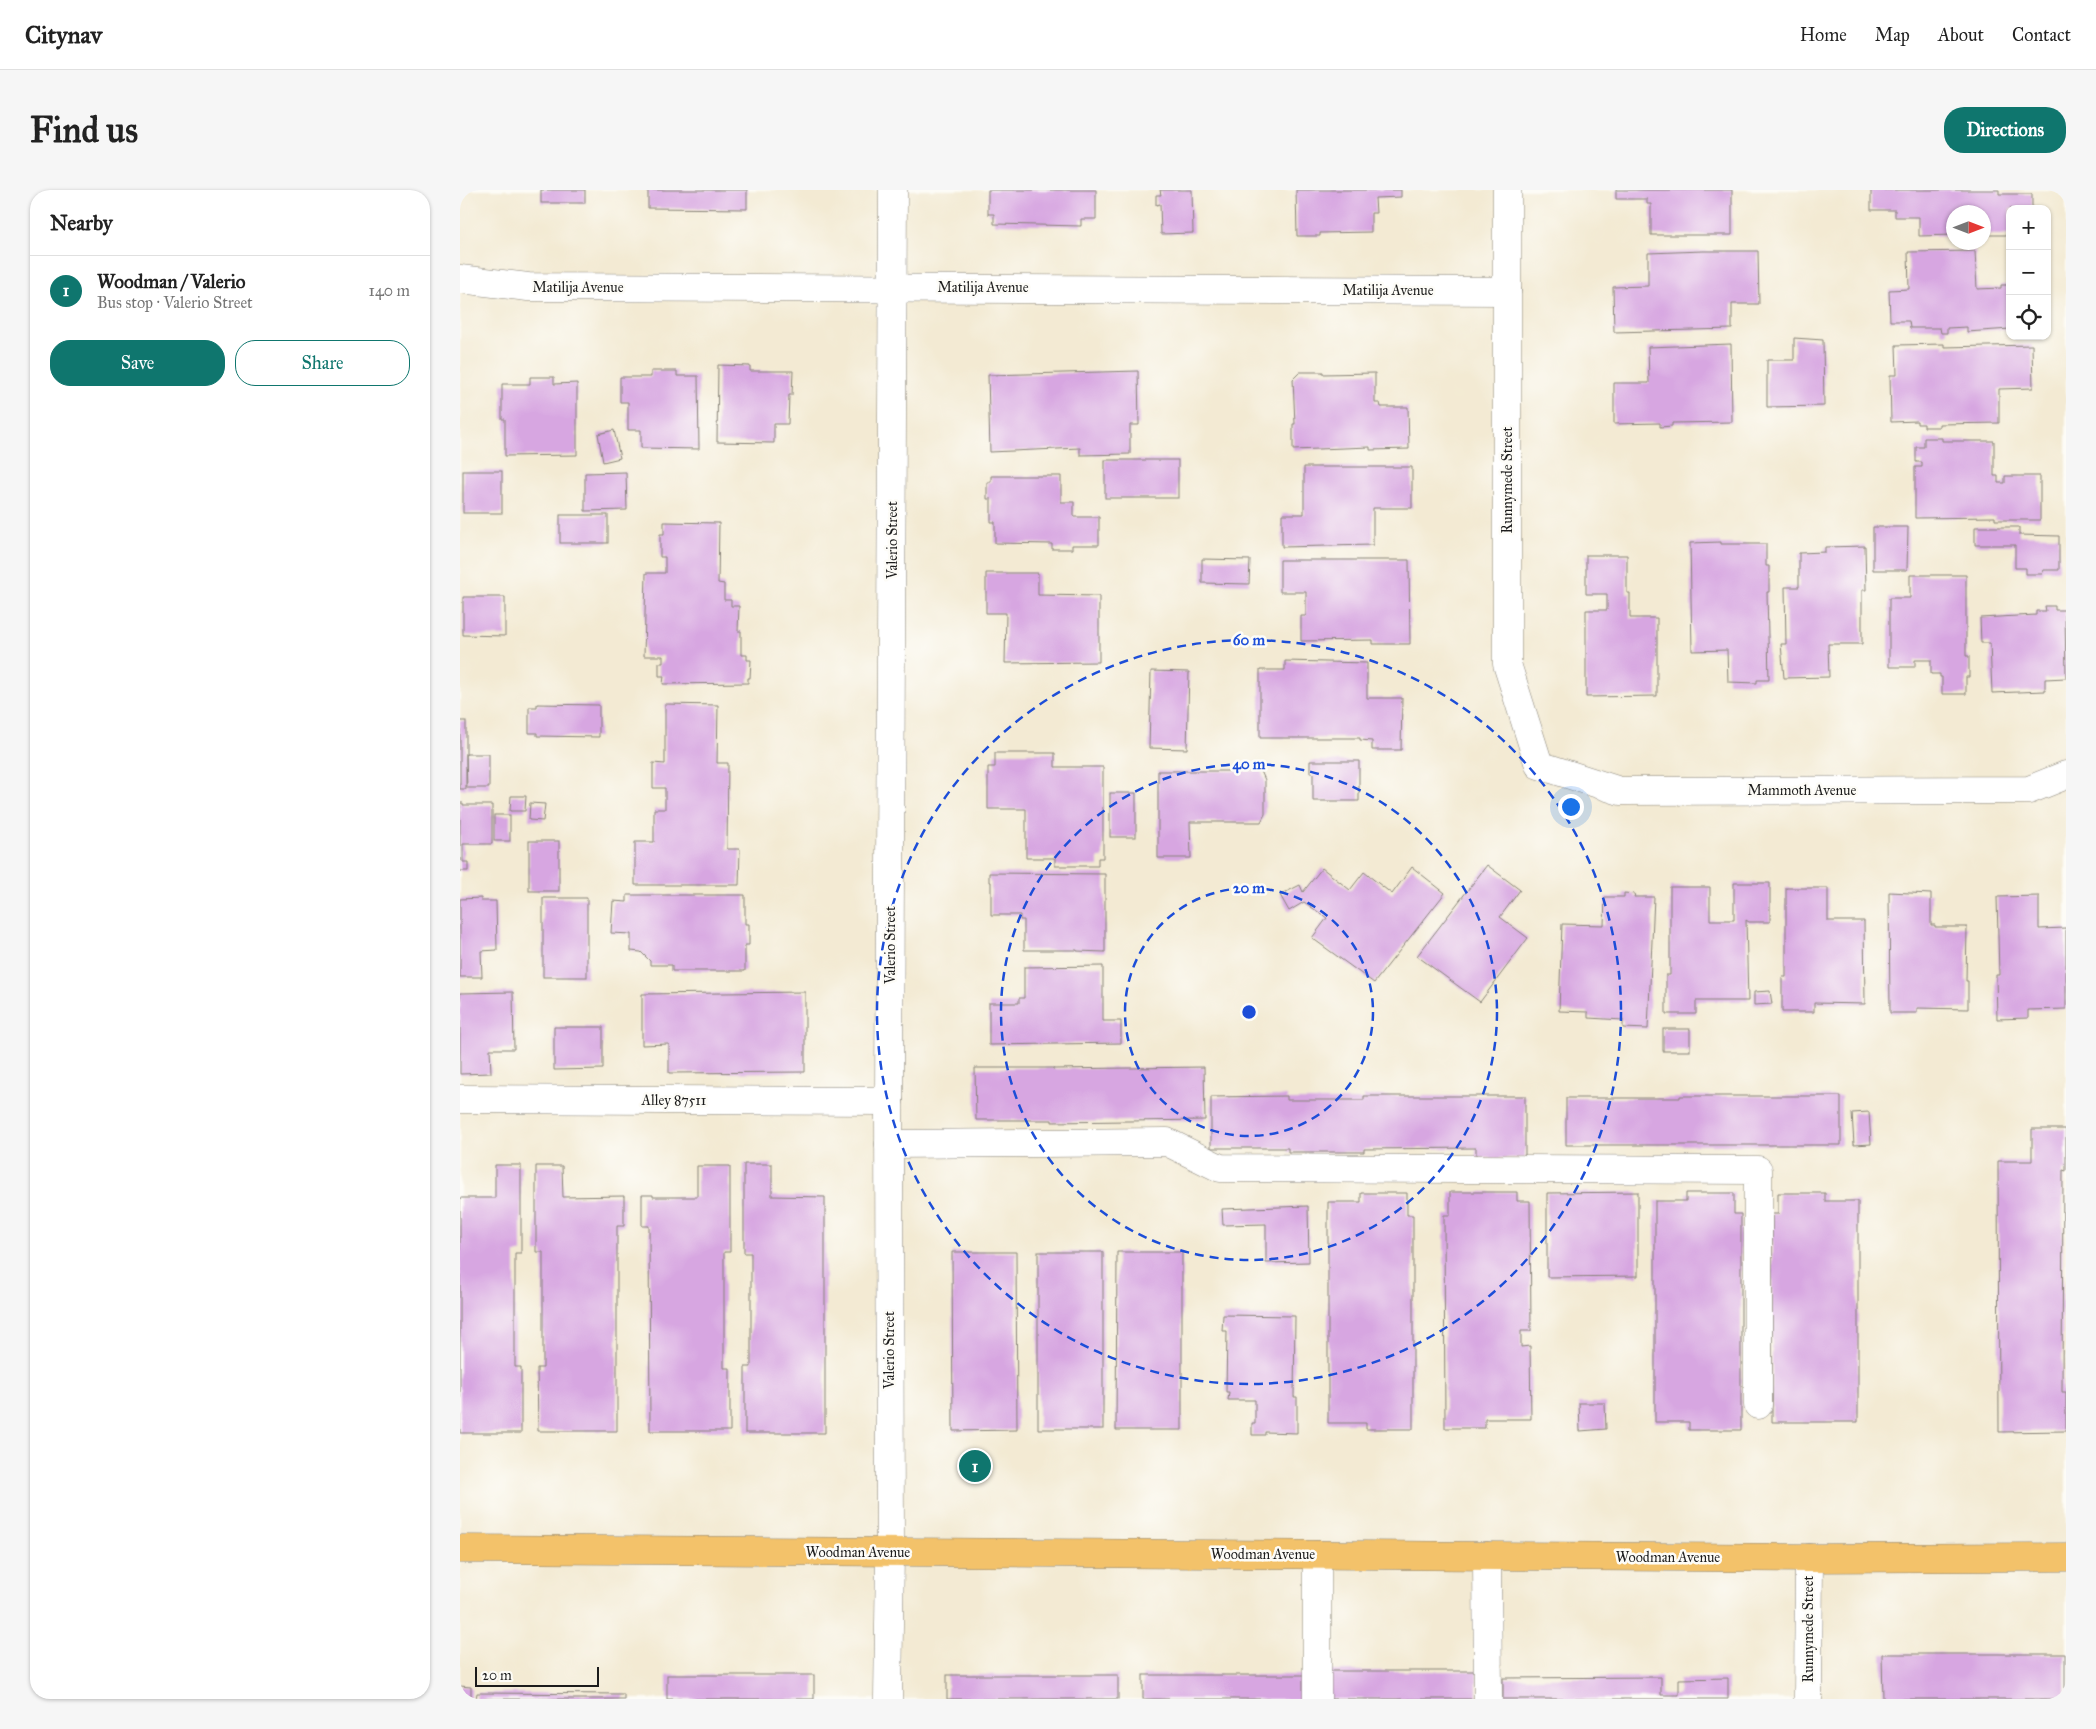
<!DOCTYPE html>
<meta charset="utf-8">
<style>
body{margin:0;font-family:"IM FELL Great Primer",serif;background:#f6f6f6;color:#222}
.controls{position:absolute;right:15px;top:15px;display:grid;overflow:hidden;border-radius:10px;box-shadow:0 1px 4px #0004}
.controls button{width:45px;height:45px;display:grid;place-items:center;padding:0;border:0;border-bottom:1px solid #e0e0e0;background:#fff;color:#222;font:25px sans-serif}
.compass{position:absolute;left:1486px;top:15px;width:45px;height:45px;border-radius:50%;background:#fff;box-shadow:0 1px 4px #0004;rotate:90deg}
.scale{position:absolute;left:15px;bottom:12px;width:124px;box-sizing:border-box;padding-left:5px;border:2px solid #1c1c1c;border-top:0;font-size:14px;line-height:18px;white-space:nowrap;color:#1c1c1c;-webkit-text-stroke:4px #fdfcf7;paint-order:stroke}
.you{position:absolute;left:1110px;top:616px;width:18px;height:18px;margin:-12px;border:4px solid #fff;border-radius:50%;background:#1a73e8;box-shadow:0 0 0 8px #1a73e833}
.badge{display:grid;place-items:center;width:32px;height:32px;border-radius:50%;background:#0f766e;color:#fff;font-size:16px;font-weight:700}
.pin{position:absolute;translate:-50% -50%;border:2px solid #fff;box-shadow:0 1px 5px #0006}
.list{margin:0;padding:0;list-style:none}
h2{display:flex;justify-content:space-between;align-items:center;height:65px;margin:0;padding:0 20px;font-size:21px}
h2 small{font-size:16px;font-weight:400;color:#767676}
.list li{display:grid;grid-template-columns:32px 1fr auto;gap:15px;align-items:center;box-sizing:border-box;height:70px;padding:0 20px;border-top:1px solid #e0e0e0}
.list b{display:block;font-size:19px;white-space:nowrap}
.list p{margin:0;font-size:16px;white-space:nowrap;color:#767676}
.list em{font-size:16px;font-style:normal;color:#767676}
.actions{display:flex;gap:10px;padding:15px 20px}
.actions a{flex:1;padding:11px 0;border:1px solid #0f766e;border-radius:20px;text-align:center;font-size:18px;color:#0f766e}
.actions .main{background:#0f766e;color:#fff}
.icon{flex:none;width:28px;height:28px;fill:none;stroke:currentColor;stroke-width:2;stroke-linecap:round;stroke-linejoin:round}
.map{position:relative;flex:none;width:1606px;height:1509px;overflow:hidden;border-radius:20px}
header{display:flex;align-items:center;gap:30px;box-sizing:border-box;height:70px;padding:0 25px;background:#fff;border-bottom:1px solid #e0e0e0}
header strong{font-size:24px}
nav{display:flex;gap:28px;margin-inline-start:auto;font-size:18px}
.intro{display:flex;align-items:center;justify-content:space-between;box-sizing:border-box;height:120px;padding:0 30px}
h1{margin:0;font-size:35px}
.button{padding:12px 22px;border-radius:20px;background:#0f766e;color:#fff;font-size:18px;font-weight:700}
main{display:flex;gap:30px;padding:0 30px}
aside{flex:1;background:#fff;border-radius:20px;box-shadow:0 1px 4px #0004}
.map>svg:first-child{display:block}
.building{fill:#d7a6e1}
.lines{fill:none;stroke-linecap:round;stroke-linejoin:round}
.minor-casing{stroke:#888378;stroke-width:29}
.major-casing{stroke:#888378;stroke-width:29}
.minor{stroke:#fff;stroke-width:28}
.major{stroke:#f3c26a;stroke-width:28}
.ring{fill:none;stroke:#1d4ed8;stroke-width:2.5;stroke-dasharray:9 6}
.labels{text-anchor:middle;stroke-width:5;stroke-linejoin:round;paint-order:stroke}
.street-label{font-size:14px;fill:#1c1c1c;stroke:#fdfcf7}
.centre{fill:#1d4ed8;stroke:#fdfcf7;stroke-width:2.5}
.ring-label{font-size:15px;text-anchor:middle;font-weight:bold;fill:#1d4ed8;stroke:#fdfcf7;stroke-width:5;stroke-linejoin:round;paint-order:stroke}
</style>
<header>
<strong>Citynav</strong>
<nav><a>Home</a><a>Map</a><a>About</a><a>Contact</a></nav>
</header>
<div class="intro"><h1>Find us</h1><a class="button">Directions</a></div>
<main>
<aside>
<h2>Nearby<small></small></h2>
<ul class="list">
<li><span class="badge">1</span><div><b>Woodman / Valerio</b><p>Bus stop · Valerio Street</p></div><em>140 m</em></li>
</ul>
<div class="actions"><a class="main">Save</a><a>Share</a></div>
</aside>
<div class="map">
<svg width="1606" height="1509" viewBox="0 0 1606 1509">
<rect width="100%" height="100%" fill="#fdfcf7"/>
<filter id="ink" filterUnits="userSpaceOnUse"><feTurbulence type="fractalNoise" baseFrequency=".02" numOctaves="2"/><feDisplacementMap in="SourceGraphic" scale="10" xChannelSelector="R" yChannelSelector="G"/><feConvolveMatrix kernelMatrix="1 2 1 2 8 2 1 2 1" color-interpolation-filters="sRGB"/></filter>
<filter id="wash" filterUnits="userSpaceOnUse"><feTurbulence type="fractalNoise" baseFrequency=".0096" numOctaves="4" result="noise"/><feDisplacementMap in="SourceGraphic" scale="20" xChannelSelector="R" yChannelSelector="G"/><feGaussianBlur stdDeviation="1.12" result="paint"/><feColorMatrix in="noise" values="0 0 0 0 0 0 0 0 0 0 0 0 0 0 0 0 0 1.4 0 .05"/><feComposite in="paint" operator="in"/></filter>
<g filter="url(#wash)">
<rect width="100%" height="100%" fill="#f3ead3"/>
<g id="blocks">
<g class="building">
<rect x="81" y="0" width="44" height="13"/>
<path d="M 188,0 L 287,0 L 287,19 L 188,18 Z"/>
<path d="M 528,0 L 636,0 L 636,29 L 621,29 L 621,36 L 534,34 L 534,24 L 528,24 Z"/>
<path d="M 700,0 L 732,0 L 733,43 L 701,44 L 700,14 L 696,15 L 696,5 L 701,5 Z"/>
<path d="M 836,0 L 941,0 L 941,7 L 915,8 L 916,23 L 911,23 L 911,42 L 860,43 L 860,46 L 837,46 Z"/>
<path d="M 1156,0 L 1272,0 L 1272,45 L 1191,45 L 1191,14 L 1187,14 L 1187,9 L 1156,9 Z"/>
<path d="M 1411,0 L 1539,0 L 1539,4 L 1572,4 L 1572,19 L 1550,19 L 1550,45 L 1524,45 L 1524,22 L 1494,22 L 1494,45 L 1459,46 L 1459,27 L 1435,27 L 1435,20 L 1411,20 Z"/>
<path d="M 1243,61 L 1298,61 L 1299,114 L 1272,114 L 1272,139 L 1154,142 L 1153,97 L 1188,96 L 1188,63 Z"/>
<path d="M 1515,61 L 1517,99 L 1541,98 L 1541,95 L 1550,95 L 1550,139 L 1507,142 L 1507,137 L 1487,138 L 1487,143 L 1481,143 L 1480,138 L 1450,138 L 1449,131 L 1430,131 L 1429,100 L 1449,99 L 1448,62 Z"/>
<path d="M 1334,148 L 1363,150 L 1364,216 L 1307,217 L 1307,170 L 1334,170 Z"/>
<path d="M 1271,154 L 1272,232 L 1212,233 L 1212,236 L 1200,237 L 1200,233 L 1154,234 L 1154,193 L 1189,193 L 1188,157 Z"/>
<path d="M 1484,154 L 1484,157 L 1572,155 L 1573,198 L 1539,199 L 1539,233 L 1479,234 L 1479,237 L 1464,237 L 1464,234 L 1457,234 L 1457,231 L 1431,232 L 1430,185 L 1437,185 L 1436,155 Z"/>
<path d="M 258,175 L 290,176 L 290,181 L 333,181 L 332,205 L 329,205 L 328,234 L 314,234 L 314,253 L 257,252 Z"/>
<path d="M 191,181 L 217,181 L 217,186 L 238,186 L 239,259 L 181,258 L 181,240 L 168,240 L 168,212 L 160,212 L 160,187 L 191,187 Z"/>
<path d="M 678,181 L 679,235 L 670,235 L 670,264 L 620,265 L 620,258 L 530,262 L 528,185 Z"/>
<path d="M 840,182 L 863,182 L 863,184 L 915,183 L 915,213 L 920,213 L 921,217 L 948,217 L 949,259 L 910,260 L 910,257 L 833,260 L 833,234 L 835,234 L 833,189 Z"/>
<path d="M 70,187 L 94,187 L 94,194 L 117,193 L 117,265 L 45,266 L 45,229 L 42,229 L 42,194 L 70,194 Z"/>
<path d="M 154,240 L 160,268 L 143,272 L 138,244 Z"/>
<path d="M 1464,248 L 1482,248 L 1482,251 L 1534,251 L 1534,286 L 1538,286 L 1538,293 L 1545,293 L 1545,286 L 1580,286 L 1580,330 L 1535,330 L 1535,327 L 1455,328 L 1455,277 L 1462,277 L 1462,272 L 1456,272 L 1456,257 L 1464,257 Z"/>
<rect x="645" y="270" width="73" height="38"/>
<path d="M 844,277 L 952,277 L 952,318 L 913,318 L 913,355 L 822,357 L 822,324 L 844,324 Z"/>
<rect x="3" y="281" width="39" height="42"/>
<path d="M 166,282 L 167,320 L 125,321 L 125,283 Z"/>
<path d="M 531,286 L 601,286 L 601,312 L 614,312 L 614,327 L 639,327 L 639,355 L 612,355 L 612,359 L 592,359 L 592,354 L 535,353 L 535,332 L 531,332 L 531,309 L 527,309 L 527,292 L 531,292 Z"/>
<rect x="100" y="325" width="48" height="28"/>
<path d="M 204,332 L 259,333 L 258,393 L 264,394 L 264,410 L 271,410 L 271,416 L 279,416 L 278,441 L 281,441 L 281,465 L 287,465 L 287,470 L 291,470 L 290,488 L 288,488 L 288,493 L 203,494 L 204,486 L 199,486 L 199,473 L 203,473 L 203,466 L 184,466 L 186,383 L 205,383 L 205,367 L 200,367 L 200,344 L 204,344 Z"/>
<path d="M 1413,337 L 1448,337 L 1447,380 L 1413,380 Z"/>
<path d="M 1515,337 L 1559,337 L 1559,345 L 1599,346 L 1599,380 L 1584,380 L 1582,384 L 1566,384 L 1566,378 L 1555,378 L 1555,355 L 1515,355 Z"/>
<path d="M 1261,352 L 1261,354 L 1306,354 L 1306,376 L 1309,376 L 1309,402 L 1307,402 L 1309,490 L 1297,490 L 1297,493 L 1268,492 L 1267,460 L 1232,461 L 1230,353 Z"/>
<path d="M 1405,356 L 1406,400 L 1402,400 L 1402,454 L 1368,454 L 1369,487 L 1324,488 L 1321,454 L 1326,454 L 1325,397 L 1339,397 L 1339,363 L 1365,362 L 1365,357 Z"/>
<path d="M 1126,365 L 1167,365 L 1167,403 L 1170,403 L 1170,428 L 1197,428 L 1197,506 L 1126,507 L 1126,420 L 1147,420 L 1147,404 L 1126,404 Z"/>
<path d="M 742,369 L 790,370 L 789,394 L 742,393 Z"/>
<path d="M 820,370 L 949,370 L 950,454 L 913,454 L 913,450 L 841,451 L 841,426 L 846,426 L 846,402 L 820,402 Z"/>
<path d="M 526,383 L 578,383 L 578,405 L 639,406 L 639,472 L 545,473 L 546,423 L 526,423 Z"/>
<path d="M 1450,385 L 1506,385 L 1506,466 L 1509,466 L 1509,487 L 1506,487 L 1506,504 L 1482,504 L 1482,487 L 1480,487 L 1480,484 L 1471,484 L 1471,470 L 1455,470 L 1455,477 L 1429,477 L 1429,408 L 1450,408 Z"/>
<path d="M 3,407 L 45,407 L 45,446 L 3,445 Z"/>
<path d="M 1585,416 L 1595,416 L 1595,420 L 1605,420 L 1606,488 L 1585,489 L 1585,501 L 1532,503 L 1530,453 L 1521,453 L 1520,428 L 1576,425 L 1576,421 L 1586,421 Z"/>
<path d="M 825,471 L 907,473 L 907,508 L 942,508 L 941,560 L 912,560 L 912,551 L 900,550 L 900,548 L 800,548 L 800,480 L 825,480 Z"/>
<path d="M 691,481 L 729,482 L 727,559 L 689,558 Z"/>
<path d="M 77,514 L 139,515 L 139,547 L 77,546 L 77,543 L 69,543 L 69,517 L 77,517 Z"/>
<path d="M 205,514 L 258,515 L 257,573 L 268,573 L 267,659 L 280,659 L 279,695 L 175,695 L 175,652 L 194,652 L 194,619 L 205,619 L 205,598 L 193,598 L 193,573 L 205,574 Z"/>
<rect x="0" y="531" width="6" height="68"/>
<path d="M 535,563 L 595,563 L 595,577 L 643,577 L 643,668 L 638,668 L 638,676 L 595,676 L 595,668 L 566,668 L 566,619 L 528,619 L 528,577 L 535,577 Z"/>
<path d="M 6,564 L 29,564 L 29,598 L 7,598 Z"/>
<path d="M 850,571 L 899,571 L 899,611 L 853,611 L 853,583 L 850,583 Z"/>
<path d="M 698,581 L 801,581 L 805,590 L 805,624 L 801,632 L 730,632 L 731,668 L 698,668 Z"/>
<rect x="650" y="603" width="26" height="44"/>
<path d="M 51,606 L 66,606 L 65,621 L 50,621 Z"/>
<path d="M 0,613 L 3,613 L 3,615 L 32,615 L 32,654 L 3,654 L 3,672 L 8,672 L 8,681 L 0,681 Z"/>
<path d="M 70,613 L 85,614 L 83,631 L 69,630 Z"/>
<rect x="34" y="625" width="16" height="26"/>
<rect x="69" y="651" width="30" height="50"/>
<path d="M 1027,675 L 1060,700 L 1040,727 L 1068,748 L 1020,812 L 957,766 Z"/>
<path d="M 952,677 L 985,703 L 914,793 L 852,748 L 867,728 L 844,712 L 829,721 L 820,705 L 840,695 L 843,702 L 862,678 L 890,700 L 904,682 L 932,704 Z"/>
<path d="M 529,683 L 645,684 L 645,762 L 617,761 L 617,760 L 564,760 L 564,730 L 560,730 L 560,725 L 531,725 L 531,692 L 529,692 Z"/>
<path d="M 1274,693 L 1310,693 L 1310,732 L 1289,732 L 1286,730 L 1288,811 L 1236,811 L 1236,824 L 1206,824 L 1206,785 L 1210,785 L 1210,697 L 1250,697 L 1250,730 L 1274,730 Z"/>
<path d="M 1326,698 L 1368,698 L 1368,731 L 1404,731 L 1405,814 L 1354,813 L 1354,822 L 1322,822 L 1322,787 L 1326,787 Z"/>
<path d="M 1429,702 L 1471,704 L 1471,735 L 1475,735 L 1475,737 L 1507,737 L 1506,791 L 1508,791 L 1508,819 L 1457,818 L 1457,823 L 1430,823 Z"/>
<path d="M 1164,703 L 1175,704 L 1174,707 L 1194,707 L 1188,839 L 1163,838 L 1163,830 L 1128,828 L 1128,822 L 1099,821 L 1102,734 L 1144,735 L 1145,707 L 1164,707 Z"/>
<path d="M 167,705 L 285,705 L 285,734 L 289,734 L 289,755 L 285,755 L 285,781 L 212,781 L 212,775 L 190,775 L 190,771 L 181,762 L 171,761 L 171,744 L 151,743 L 153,711 L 167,712 Z"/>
<path d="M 1579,706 L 1579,739 L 1606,738 L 1606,819 L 1568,820 L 1568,828 L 1537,829 L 1536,785 L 1539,785 L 1537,707 Z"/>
<path d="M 21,708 L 21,711 L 36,711 L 37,760 L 21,761 L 22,787 L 0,787 L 0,709 Z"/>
<rect x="83" y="708" width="44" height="79"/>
<path d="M 643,776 L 643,831 L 661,831 L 661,853 L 529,855 L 529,813 L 559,813 L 559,808 L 564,808 L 564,777 Z"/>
<path d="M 1310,801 L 1312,814 L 1294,815 L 1294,802 Z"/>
<path d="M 53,802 L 54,859 L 30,859 L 31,883 L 0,884 L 0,803 Z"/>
<path d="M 345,802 L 345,882 L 209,883 L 209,854 L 182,855 L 182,804 Z"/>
<path d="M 94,837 L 143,837 L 143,879 L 94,880 Z"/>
<rect x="1203" y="839" width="27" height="22"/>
<path d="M 744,877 L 745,930 L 592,932 L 592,930 L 516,930 L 515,878 L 593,878 L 593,879 Z"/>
<path d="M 827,906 L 827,910 L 904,910 L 904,906 L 1065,906 L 1065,968 L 1016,968 L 1016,958 L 904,959 L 904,962 L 828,962 L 828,958 L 751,958 L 751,907 Z"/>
<path d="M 1220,906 L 1381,906 L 1381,955 L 1106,955 L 1106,908 L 1220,908 Z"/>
<path d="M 1409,922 L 1411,954 L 1394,955 L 1392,923 Z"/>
<path d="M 1572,939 L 1606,939 L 1606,981 L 1603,980 L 1602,1202 L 1606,1202 L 1606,1241 L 1539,1242 L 1538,971 L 1572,971 Z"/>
<path d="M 284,974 L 312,974 L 312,1006 L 365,1007 L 365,1243 L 285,1243 L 285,1177 L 291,1177 L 291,1063 L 284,1063 Z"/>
<path d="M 35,975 L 61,975 L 61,1063 L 55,1063 L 55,1177 L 61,1177 L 61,1243 L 0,1243 L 0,1008 L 35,1008 Z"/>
<path d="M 76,976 L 102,976 L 103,1007 L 164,1006 L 164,1036 L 157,1036 L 157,1241 L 78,1241 L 77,1178 L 83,1178 L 83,1062 L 76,1062 Z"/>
<path d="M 237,976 L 270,976 L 270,1062 L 264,1062 L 264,1178 L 270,1178 L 270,1241 L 190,1241 L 189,1036 L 182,1036 L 182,1005 L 193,1005 L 193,1007 L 237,1007 Z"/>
<path d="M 990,1002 L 1057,1002 L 1057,1011 L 1070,1011 L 1071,1141 L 1061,1141 L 1061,1157 L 1070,1156 L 1071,1229 L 1025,1229 L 1025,1238 L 985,1238 L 984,1025 L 990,1025 Z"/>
<path d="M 1178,1002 L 1178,1086 L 1087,1087 L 1087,1003 Z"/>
<path d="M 901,1003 L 947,1003 L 947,1025 L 953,1025 L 953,1239 L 906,1239 L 906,1233 L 868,1233 L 868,1012 L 901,1012 Z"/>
<path d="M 1226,1003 L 1274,1003 L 1274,1024 L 1281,1024 L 1281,1240 L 1229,1240 L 1229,1232 L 1195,1232 L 1195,1011 L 1226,1011 Z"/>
<path d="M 1318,1003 L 1365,1003 L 1365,1011 L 1398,1011 L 1398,1232 L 1312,1232 L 1312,1024 L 1318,1024 Z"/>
<path d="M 848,1016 L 849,1072 L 806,1073 L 806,1034 L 763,1035 L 762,1019 Z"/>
<path d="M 492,1062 L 556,1062 L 557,1240 L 493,1241 Z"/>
<rect x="578" y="1062" width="65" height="177"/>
<path d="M 657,1062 L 722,1062 L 722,1240 L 656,1240 Z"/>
<path d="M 763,1125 L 835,1126 L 834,1207 L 837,1207 L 837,1243 L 805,1242 L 805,1245 L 792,1245 L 792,1233 L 795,1233 L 795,1210 L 768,1210 L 769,1202 L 766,1202 L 767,1141 L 762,1141 Z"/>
<path d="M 1119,1213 L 1145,1213 L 1146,1239 L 1120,1241 Z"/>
<path d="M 1422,1464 L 1605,1464 L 1605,1509 L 1423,1509 Z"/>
<rect x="868" y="1481" width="149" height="28"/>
<rect x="207" y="1485" width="147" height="24"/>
<rect x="487" y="1485" width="171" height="24"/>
<rect x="683" y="1485" width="161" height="24"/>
<path d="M 1201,1487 L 1201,1505 L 1219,1505 L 1219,1489 L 1268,1488 L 1268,1509 L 1043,1509 L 1043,1488 Z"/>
<path d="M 0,1496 L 11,1497 L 11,1509 L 0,1509 Z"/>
<path d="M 17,1503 L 164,1504 L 164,1509 L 16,1509 Z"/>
</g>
</g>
</g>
<g filter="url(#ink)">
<use href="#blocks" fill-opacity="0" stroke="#888378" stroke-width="1"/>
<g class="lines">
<g class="minor-casing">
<g id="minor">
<path d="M 1047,0 L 1047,474 L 1079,575 L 1160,601 L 1569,600 L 1606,585"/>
<path d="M 0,89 L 68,97 L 1047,101"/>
<path d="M 0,909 L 429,911"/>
<path d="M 429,954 L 707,952 L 760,978 L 1298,980 L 1298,1215"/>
<path d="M 1027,1366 L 1028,1509"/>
<path d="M 428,1509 L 430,1362 L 429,911 L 433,0"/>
<path d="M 857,1509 L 857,1365"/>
<path d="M 1348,1509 L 1349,1368"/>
</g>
</g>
<g class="major-casing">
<path id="major" d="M 0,1359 L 1349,1368 L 1606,1367"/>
</g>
<use href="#minor" class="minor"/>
<use href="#major" class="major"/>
</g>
</g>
<g class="ring">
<circle cx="789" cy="822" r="124"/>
<circle cx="789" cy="822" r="248"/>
<circle cx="789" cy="822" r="372"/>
</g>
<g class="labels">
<g class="street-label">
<text x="118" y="102">Matilija Avenue</text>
<text x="523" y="102">Matilija Avenue</text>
<text x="928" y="105">Matilija Avenue</text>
<text transform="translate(1047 290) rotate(-90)" y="5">Runnymede Street</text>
<text transform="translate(432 350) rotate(-90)" y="5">Valerio Street</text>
<text x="1342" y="605">Mammoth Avenue</text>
<text transform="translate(430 755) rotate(-90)" y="5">Valerio Street</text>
<text x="214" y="915">Alley 87511</text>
<text transform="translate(429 1160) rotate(-90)" y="5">Valerio Street</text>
<text x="398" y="1367">Woodman Avenue</text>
<text x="803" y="1369">Woodman Avenue</text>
<text x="1208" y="1372">Woodman Avenue</text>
<text transform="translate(1348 1439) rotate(-90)" y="5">Runnymede Street</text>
</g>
</g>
<circle cx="789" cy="822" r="8" class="centre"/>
<g class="ring-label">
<text x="789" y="455">60 m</text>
<text x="789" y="579">40 m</text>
<text x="789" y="703">20 m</text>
</g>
</svg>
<div class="controls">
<button>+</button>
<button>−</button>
<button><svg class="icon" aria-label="locate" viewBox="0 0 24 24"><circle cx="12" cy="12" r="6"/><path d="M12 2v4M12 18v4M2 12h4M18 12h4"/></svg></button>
</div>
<svg class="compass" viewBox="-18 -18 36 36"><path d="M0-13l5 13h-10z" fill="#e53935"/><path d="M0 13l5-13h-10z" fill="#767676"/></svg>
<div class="scale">20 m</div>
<div class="you"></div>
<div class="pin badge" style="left:515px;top:1276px">1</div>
</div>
</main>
